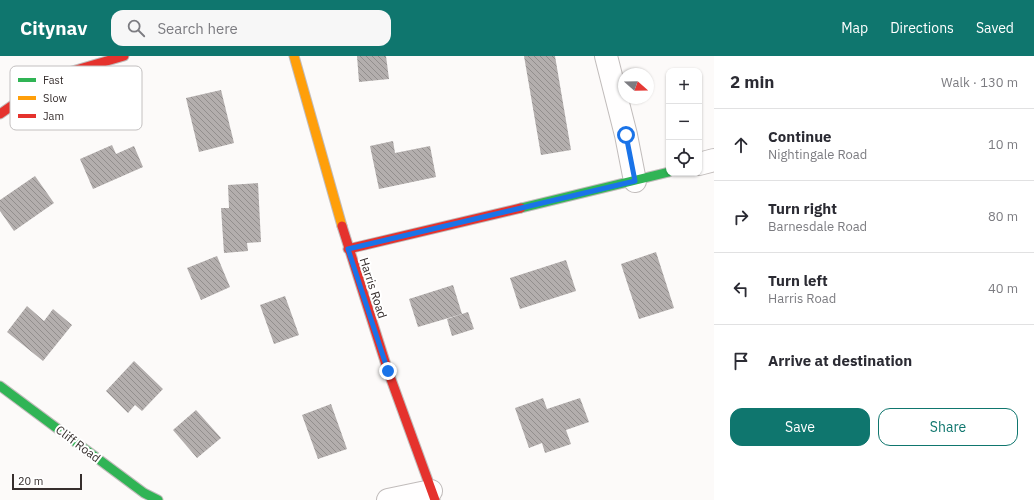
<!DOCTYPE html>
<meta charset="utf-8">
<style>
body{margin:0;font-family:"IBM Plex Sans",sans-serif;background:#f7f7f7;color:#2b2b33}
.controls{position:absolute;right:12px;top:12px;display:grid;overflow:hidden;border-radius:8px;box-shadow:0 1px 3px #0004}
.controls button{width:36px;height:36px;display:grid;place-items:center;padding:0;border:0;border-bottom:1px solid #e1e1e2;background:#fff;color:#2b2b33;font:20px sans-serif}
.compass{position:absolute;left:618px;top:12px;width:36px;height:36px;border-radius:50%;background:#fff;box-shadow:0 1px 3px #0004;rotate:110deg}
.scale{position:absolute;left:12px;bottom:10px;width:70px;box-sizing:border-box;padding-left:4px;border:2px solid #362e2d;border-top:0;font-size:11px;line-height:14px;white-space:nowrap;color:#362e2d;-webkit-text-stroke:3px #fff;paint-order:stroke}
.stop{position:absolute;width:12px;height:12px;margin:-9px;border:3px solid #1a73e8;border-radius:50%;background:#fff}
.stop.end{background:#1a73e8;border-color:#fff;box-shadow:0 1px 4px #0008}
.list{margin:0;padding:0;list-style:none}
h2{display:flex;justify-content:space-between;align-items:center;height:52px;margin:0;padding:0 16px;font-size:17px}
h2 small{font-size:13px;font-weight:400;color:#7c7c81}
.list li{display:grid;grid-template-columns:26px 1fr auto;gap:12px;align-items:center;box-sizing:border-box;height:72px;padding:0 16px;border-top:1px solid #e1e1e2}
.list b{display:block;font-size:15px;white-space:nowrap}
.list p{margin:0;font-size:13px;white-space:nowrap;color:#7c7c81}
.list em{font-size:13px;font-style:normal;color:#7c7c81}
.actions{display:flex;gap:8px;padding:12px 16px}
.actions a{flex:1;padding:9px 0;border:1px solid #0f766e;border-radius:12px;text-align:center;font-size:14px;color:#0f766e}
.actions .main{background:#0f766e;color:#fff}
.icon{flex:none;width:22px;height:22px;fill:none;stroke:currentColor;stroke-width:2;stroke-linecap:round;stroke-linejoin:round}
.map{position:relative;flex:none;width:714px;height:444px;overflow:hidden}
header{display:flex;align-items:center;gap:24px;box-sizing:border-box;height:56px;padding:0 20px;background:#0f766e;color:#fff}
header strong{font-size:19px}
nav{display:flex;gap:22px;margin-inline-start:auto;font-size:14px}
.search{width:280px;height:36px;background:#f7f7f7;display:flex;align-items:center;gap:10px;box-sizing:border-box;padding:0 14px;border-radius:12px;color:#7c7c81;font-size:15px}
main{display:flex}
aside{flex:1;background:#fff}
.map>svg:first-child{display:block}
.building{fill:url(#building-back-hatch)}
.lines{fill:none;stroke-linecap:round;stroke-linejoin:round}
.street-casing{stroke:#c1bcbb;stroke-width:24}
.fast-casing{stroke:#c1bcbb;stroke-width:11}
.slow-casing{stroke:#c1bcbb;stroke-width:11}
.jam-casing{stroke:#c1bcbb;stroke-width:11}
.street{stroke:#fffefe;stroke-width:22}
.fast{stroke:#30b455;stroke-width:9}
.slow{stroke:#ff9f0a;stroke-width:9}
.jam{stroke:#e5322d;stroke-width:9}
.route{stroke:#1a73e8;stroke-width:5}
.labels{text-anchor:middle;stroke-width:4;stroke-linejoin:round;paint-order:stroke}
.street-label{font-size:12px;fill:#362e2d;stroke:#fff}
.key{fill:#fff;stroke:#c3c0c0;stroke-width:1}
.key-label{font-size:11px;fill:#362e2d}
</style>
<header>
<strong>Citynav</strong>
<div class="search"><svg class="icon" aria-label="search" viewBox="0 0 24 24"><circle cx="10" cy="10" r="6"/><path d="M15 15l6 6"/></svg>Search here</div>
<nav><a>Map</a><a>Directions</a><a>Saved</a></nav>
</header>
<main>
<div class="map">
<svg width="714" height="444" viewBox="0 0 714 444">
<defs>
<pattern id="building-back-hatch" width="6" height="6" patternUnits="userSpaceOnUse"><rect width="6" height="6" fill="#b3aead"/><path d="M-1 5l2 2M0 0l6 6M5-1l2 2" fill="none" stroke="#928e8d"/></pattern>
</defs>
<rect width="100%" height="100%" fill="#fcfaf9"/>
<g class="building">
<path d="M 357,0 L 386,0 L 389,23 L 359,26 Z"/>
<path d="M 524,0 L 555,0 L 571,94 L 541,99 Z"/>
<path d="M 221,34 L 234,87 L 199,96 L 186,42 Z"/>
<path d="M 393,85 L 395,97 L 430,90 L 436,121 L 379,133 L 370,90 Z"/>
<path d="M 112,89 L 116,98 L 134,90 L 143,111 L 93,133 L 80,103 Z"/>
<path d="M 35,120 L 54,147 L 14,175 L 0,155 L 0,144 Z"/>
<path d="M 258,127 L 261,186 L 247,187 L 248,195 L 224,197 L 221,152 L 229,152 L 228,129 Z"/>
<path d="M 656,196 L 674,252 L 639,263 L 621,208 Z"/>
<path d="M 217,200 L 230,231 L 201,244 L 187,212 Z"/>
<path d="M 566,204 L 576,235 L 520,253 L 510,222 Z"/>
<path d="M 453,229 L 462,258 L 418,271 L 409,243 Z"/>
<path d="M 285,240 L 299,279 L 274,288 L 260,249 Z"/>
<path d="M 27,250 L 44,265 L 53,253 L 72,269 L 43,305 L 7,276 Z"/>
<path d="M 468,256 L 474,273 L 452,280 L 447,263 Z"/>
<path d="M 134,305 L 163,333 L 142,355 L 135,349 L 128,357 L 106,335 Z"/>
<path d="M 543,342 L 547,353 L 580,342 L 589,366 L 566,374 L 571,388 L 545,397 L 542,387 L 529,392 L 515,352 Z"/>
<path d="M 331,348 L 347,393 L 318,403 L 302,359 Z"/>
<path d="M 196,354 L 221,382 L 197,402 L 173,374 Z"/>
</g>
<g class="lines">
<g class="street-casing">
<g id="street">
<path d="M 606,0 L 626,79 L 635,125"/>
<path d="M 699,108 L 714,104"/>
<path d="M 388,444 L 431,435"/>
</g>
</g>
<g class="fast-casing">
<g id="fast">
<path d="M 521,152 L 669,116"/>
<path d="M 0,330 L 144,437 L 158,444"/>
</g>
</g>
<g class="slow-casing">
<path id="slow" d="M 294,0 L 342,170"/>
</g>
<g class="jam-casing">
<g id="jam">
<path d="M 0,58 L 40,30 L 69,16 L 124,0"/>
<path d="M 342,170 L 388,315 L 435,444"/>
<path d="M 348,193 L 521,152"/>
</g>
</g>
<use href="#street" class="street"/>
<use href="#fast" class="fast"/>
<use href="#slow" class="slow"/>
<use href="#jam" class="jam"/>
</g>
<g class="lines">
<path class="route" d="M 388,315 L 348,193 L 635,125 L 626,79"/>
</g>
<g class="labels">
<g class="street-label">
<text transform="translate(373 232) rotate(72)" y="4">Harris Road</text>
<text transform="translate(78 388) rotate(37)" y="4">Cliff Road</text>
</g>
</g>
<rect x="10" y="10" width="132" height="64" rx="6" class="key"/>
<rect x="18" y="22" width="18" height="4" fill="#30b455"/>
<rect x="18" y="40" width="18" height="4" fill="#ff9f0a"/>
<rect x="18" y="58" width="18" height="4" fill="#e5322d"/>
<g class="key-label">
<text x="43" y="28">Fast</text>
<text x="43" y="46">Slow</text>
<text x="43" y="64">Jam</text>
</g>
</svg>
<div class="controls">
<button>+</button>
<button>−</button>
<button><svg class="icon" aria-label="locate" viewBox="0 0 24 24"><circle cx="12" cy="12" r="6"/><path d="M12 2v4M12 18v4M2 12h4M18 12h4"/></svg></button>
</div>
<svg class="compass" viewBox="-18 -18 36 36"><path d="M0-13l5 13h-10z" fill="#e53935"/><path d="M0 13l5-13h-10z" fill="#7c7c81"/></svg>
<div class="scale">20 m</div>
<div class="stop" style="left:626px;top:79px"></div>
<div class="stop end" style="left:388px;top:315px"></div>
</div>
<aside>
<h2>2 min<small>Walk · 130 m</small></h2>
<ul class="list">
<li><svg class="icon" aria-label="ahead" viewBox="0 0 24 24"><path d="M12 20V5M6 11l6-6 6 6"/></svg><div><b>Continue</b><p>Nightingale Road</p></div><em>10 m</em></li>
<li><svg class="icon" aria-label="right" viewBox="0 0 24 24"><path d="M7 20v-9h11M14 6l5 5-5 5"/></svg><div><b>Turn right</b><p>Barnesdale Road</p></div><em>80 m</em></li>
<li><svg class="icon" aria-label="left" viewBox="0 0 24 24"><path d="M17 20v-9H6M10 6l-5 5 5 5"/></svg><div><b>Turn left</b><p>Harris Road</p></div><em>40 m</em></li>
<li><svg class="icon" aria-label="arrive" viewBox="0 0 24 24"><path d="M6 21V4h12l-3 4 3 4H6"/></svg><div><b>Arrive at destination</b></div></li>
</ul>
<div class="actions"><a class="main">Save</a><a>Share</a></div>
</aside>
</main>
